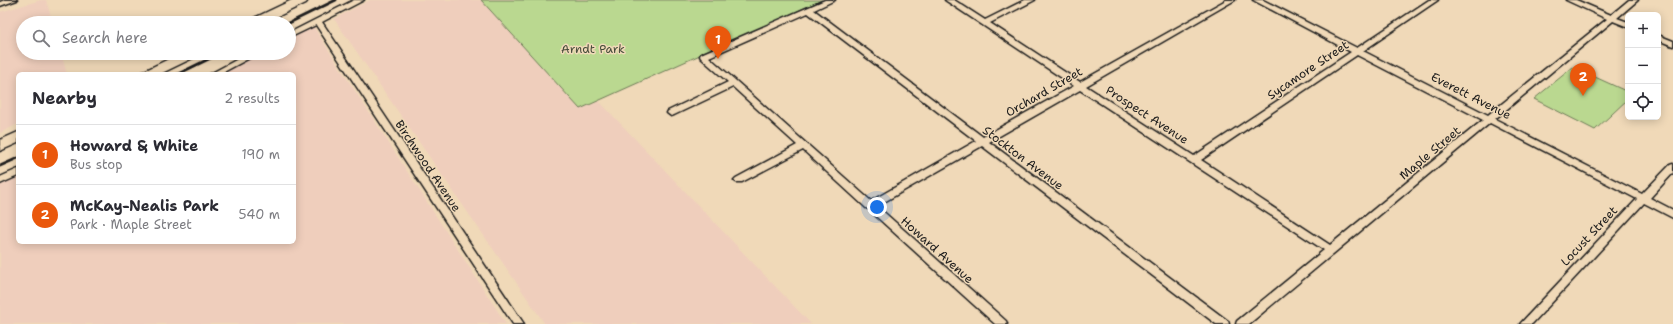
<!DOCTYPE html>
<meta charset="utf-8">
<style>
body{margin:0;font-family:"Shantell Sans",sans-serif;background:#f7f7f7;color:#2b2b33}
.controls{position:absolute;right:12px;top:12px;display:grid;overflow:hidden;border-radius:6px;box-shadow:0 2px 10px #0003}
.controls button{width:36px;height:36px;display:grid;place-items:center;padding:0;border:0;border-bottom:1px solid #e1e1e2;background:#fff;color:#2b2b33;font:20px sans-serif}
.you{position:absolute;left:877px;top:207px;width:14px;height:14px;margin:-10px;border:3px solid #fff;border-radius:50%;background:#1a73e8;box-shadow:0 0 0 6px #1a73e833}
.badge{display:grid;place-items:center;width:26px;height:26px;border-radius:50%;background:#ea580c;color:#fff;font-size:13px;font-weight:700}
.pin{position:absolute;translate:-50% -33px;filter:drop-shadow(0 1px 2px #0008)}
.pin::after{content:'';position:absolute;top:21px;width:14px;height:12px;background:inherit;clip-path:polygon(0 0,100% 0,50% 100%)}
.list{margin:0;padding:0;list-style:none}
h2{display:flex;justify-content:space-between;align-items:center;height:52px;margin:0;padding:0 16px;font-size:17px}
h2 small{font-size:13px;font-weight:400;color:#7c7c81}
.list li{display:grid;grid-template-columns:26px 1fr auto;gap:12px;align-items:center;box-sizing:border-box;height:60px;padding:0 16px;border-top:1px solid #e1e1e2}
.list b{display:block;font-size:15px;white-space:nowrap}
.list p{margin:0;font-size:13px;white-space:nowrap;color:#7c7c81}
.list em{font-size:13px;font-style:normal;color:#7c7c81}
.icon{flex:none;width:22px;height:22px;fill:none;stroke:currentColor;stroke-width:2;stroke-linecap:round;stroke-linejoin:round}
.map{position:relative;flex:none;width:1673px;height:324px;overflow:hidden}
.search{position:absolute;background:#fff;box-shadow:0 2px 10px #0003;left:16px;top:16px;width:280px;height:44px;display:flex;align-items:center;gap:10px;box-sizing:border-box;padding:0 14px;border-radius:22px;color:#7c7c81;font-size:15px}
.panel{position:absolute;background:#fff;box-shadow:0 2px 10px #0003;left:16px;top:72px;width:280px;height:172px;border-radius:6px}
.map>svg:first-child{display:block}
.built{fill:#efcebc}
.green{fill:#bad890;stroke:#6b7a56}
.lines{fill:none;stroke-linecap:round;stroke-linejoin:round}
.minor-casing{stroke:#1c1c1c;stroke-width:3}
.primary-casing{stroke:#1c1c1c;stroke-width:3}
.minor{fill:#f0d9b8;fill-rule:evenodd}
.primary{fill:#f0d9b8;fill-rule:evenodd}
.rail{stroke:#1c1c1c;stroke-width:3}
.labels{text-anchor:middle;stroke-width:3;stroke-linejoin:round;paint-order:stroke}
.park-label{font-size:12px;fill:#444b39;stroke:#f0d9b8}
.street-label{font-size:12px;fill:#1c1c1c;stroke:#f0d9b8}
</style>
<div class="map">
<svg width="1673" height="324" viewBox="0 0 1673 324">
<rect width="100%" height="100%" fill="#f0d9b8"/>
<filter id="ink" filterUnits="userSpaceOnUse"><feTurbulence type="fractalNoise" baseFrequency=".025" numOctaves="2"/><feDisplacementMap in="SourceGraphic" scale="8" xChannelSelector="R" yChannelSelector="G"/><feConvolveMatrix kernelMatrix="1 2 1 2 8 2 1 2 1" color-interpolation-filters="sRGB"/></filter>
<g filter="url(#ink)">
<g class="built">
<path d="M 41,0 L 46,0 L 53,23 L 23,23 L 23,53 L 61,53 L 67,74 L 18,74 L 18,124 L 0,133 L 0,12 Z"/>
<path d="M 370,0 L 481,0 L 580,109 L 599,101 L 811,324 L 545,324 L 334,19 Z"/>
<path d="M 313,26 L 506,324 L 0,324 L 0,179 L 18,170 L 18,242 L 294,242 L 294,74 L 215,74 L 258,53 L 289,53 L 289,38 Z"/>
</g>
<g class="green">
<path d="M 481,0 L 822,0 L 580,109 Z"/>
<path d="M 1573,67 L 1628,92 L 1628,99 L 1595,130 L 1534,99 Z"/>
</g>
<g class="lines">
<g class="minor-casing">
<g id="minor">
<path d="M 5,0 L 17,0 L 0,6 L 0,2 Z"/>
<path d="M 354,0 L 364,0 L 322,22 L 524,324 L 513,324 L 316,25 L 289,38 L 289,33 Z"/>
<path d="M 825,0 L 835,0 L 814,10 L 983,137 L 1074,86 L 945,0 L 954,0 L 985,20 L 1025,0 L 1035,0 L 990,23 L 1080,82 L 1226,0 L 1235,0 L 1086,86 L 1194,156 L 1351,52 L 1253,0 L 1263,0 L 1357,48 L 1429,0 L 1438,0 L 1363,51 L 1488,115 L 1607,19 L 1566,0 L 1576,0 L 1611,15 L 1629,0 L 1638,0 L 1617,18 L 1628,22 L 1628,27 L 1613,21 L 1495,119 L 1642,194 L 1670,165 L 1673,164 L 1673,173 L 1650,198 L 1673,210 L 1673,218 L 1644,203 L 1532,324 L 1520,324 L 1637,199 L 1490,123 L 1249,324 L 1236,324 L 1237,321 L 1324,250 L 1080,90 L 989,142 L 1228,321 L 1229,324 L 1216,324 L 982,146 L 877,206 L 1006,321 L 1007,324 L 995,324 L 868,209 L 866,208 L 864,206 L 803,150 L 742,182 L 736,182 L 734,180 L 736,178 L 797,145 L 733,87 L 674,115 L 671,116 L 667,113 L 668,111 L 728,82 L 701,58 L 700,56 L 701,54 ZM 808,13 L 976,141 L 871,201 L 709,57 ZM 1357,55 L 1483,120 L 1330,245 L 1201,160 Z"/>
<path d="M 1658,35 L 1673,41 L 1673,46 L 1658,40 Z"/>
<path d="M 249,53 L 259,53 L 220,74 L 210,74 Z"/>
<path d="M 18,169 L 18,176 L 0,184 L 0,177 Z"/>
</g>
</g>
<g class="primary-casing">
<g id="primary">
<path d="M 292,0 L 308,0 L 306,3 L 264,23 L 248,23 L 250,20 Z"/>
<path d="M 181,53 L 199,53 L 197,56 L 160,74 L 142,74 L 144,71 Z"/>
<path d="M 18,132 L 18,143 L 0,151 L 0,140 Z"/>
</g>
</g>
<use href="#minor" class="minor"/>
<use href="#primary" class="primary"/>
<g class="rail">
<path d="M 289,23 L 336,0"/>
<path d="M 178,74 L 221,53"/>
<path d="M 0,166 L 18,158"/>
</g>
</g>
</g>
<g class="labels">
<g class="park-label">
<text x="593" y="53">Arndt Park</text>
</g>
<g class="street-label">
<text transform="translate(1308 70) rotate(-34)" y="4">Sycamore Street</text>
<text transform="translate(1044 92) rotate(-30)" y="4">Orchard Street</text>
<text transform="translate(1471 96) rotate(27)" y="4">Everett Avenue</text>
<text transform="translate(1147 115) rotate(33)" y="4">Prospect Avenue</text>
<text transform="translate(1430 153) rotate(-40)" y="4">Maple Street</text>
<text transform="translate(1023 158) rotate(37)" y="4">Stockton Avenue</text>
<text transform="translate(428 166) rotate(56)" y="4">Birchwood Avenue</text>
<text transform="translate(1589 236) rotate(-47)" y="4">Locust Street</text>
<text transform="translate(937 250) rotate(42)" y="4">Howard Avenue</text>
</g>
</g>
</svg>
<div class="controls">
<button>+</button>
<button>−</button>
<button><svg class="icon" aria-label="locate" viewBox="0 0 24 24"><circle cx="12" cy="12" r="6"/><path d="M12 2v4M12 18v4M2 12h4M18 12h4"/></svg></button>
</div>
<div class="you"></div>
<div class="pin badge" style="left:718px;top:59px">1</div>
<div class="pin badge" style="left:1583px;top:96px">2</div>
<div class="search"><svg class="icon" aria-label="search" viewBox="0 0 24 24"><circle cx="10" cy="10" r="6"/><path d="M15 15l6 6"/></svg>Search here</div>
<section class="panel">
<h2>Nearby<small>2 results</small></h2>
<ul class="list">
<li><span class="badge">1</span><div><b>Howard &amp; White</b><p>Bus stop</p></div><em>190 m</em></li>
<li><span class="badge">2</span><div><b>McKay-Nealis Park</b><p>Park · Maple Street</p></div><em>540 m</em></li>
</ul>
</section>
</div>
